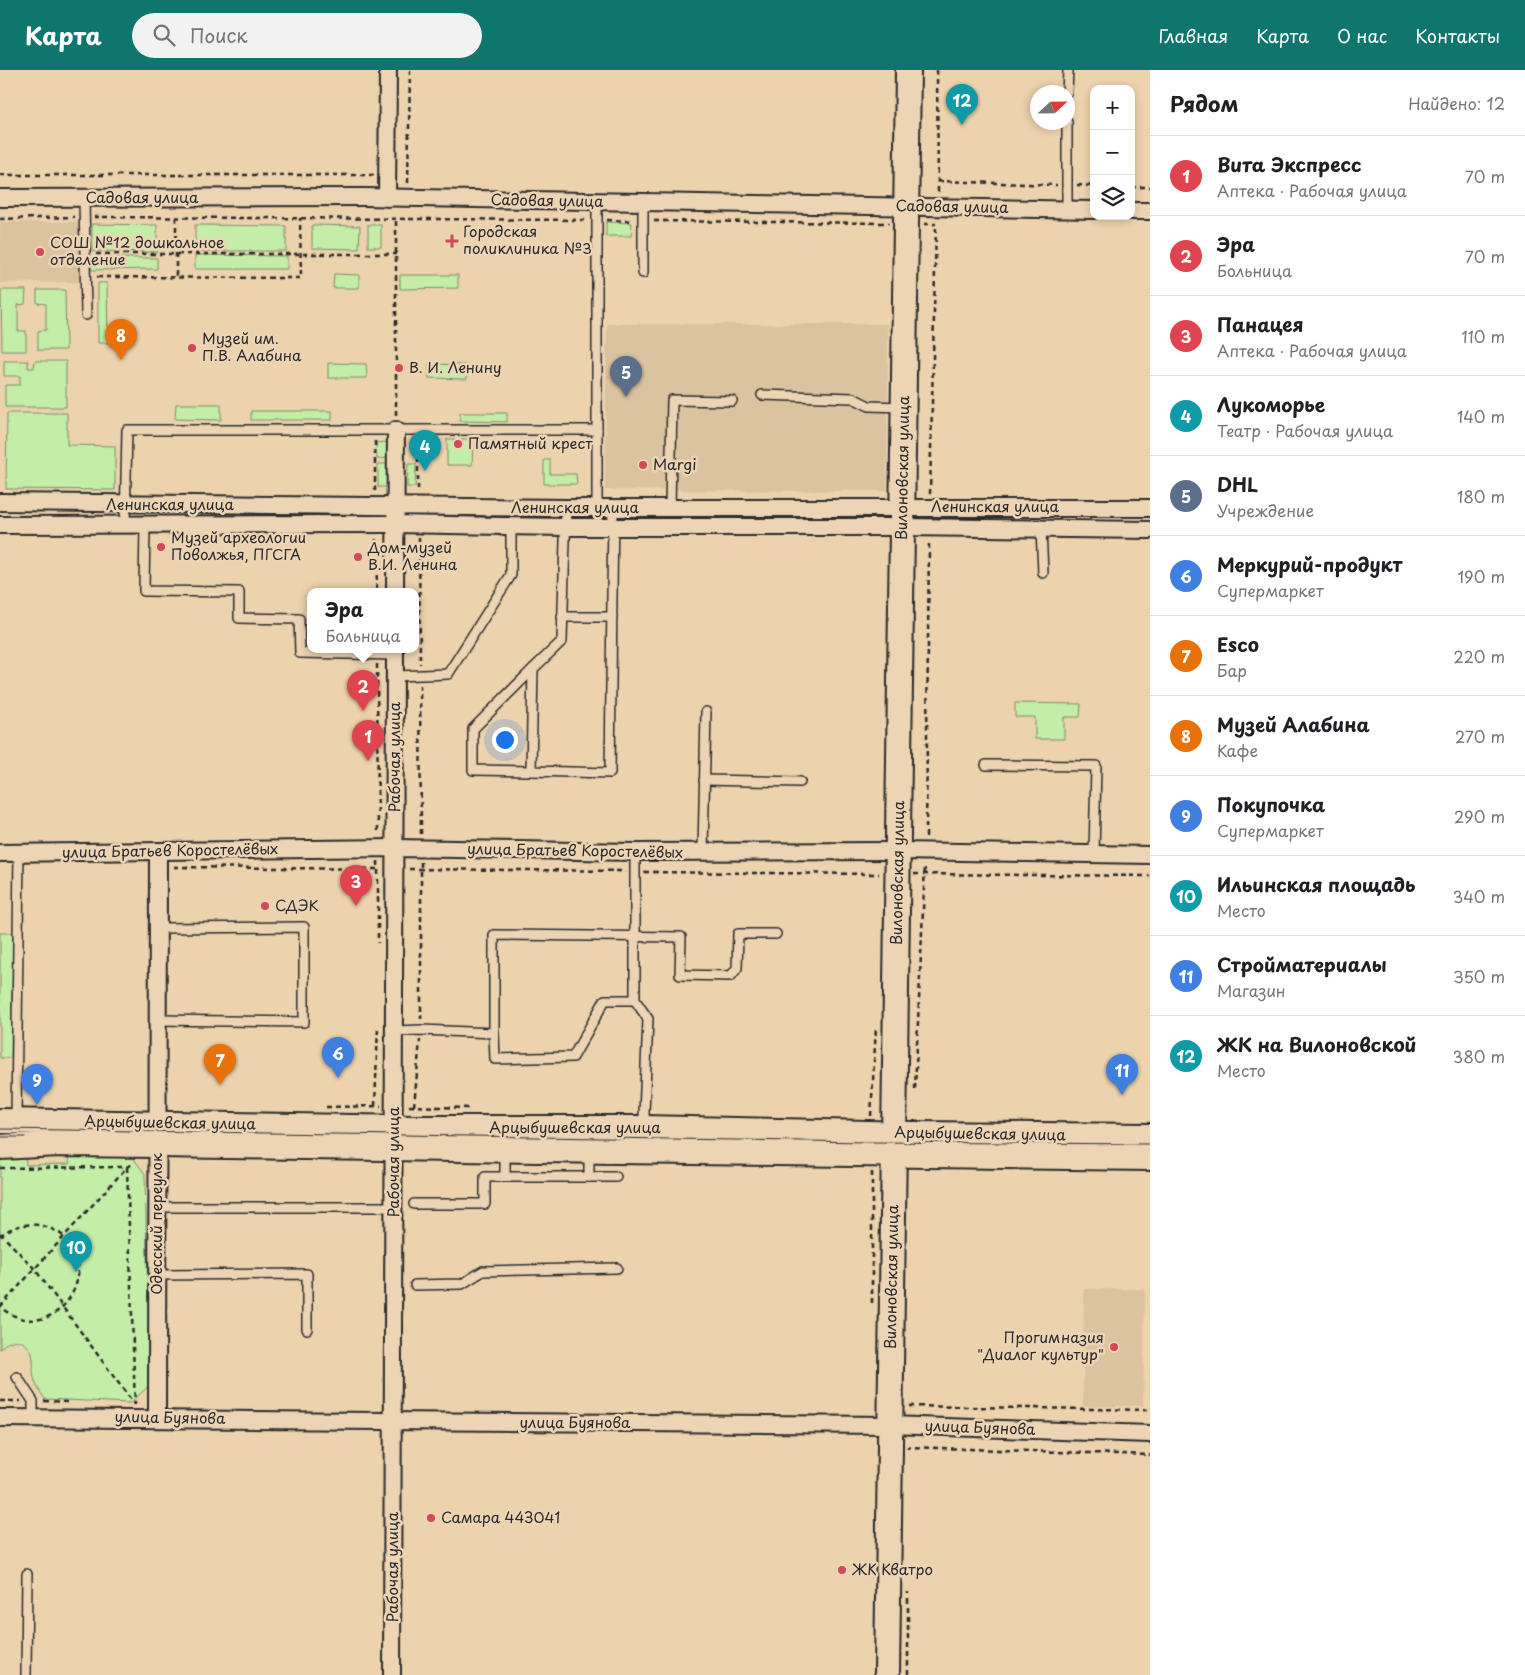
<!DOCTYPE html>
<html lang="ru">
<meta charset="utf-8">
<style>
body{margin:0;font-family:"Playpen Sans",sans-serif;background:#f2f2f2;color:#202124}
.controls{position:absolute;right:15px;top:15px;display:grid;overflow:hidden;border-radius:10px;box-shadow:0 2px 8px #0003}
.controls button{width:45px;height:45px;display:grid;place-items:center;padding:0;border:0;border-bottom:1px solid #e0e0e0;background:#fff;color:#202124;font:25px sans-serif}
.compass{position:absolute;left:1030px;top:15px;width:45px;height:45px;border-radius:50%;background:#fff;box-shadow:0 2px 8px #0003;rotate:68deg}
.you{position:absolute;left:504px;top:669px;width:18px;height:18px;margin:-12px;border:4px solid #fff;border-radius:50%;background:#1a73e8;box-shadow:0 0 0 8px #1a73e833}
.badge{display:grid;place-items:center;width:32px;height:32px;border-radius:50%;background:#0f766e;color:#fff;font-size:16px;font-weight:700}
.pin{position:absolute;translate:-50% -41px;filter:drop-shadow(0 1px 2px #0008)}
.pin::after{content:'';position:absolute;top:26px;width:18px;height:15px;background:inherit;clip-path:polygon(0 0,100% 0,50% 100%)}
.popup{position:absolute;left:307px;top:518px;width:112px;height:65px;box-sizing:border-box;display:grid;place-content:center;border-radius:10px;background:#fff;filter:drop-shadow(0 1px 4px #0005);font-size:16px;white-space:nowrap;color:#757577}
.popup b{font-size:19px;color:#202124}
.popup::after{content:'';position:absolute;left:50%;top:100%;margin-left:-10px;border:10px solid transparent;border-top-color:#fff}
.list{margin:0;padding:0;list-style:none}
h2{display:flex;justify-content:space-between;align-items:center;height:65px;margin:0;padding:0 20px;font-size:21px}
h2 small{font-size:16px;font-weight:400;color:#757577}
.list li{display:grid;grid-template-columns:32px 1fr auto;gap:15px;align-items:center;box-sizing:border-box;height:80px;padding:0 20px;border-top:1px solid #e0e0e0}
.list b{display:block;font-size:19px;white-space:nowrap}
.list p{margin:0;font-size:16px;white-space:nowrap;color:#757577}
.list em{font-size:16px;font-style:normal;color:#757577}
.icon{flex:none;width:28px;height:28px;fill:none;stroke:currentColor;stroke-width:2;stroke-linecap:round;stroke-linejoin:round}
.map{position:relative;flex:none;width:1150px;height:1605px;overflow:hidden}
header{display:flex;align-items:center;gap:30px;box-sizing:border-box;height:70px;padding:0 25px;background:#0f766e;color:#fff}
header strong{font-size:24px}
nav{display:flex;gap:28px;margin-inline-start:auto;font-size:18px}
.search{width:350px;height:45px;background:#f2f2f2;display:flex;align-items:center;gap:12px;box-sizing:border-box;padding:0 18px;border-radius:28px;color:#757577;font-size:19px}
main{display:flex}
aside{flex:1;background:#fff}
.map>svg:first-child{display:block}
.built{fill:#dbc39f}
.green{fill:#c4eda8;stroke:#788c6a}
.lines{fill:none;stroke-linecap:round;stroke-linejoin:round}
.lane-casing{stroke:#2b2b2b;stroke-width:12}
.street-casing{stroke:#2b2b2b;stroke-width:20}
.secondary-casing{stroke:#2b2b2b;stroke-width:28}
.path{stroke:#2b2b2b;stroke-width:2.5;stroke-dasharray:5 4;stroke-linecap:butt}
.lane{stroke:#ecd4b4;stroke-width:9}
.street{stroke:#ecd4b4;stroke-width:16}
.secondary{stroke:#ecd4b4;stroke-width:24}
.tram{stroke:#2b2b2b;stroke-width:1}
.poi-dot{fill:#d1495b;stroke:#ecd4b4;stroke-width:2}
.labels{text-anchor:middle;stroke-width:5;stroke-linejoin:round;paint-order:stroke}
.street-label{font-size:15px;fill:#2b2b2b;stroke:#ecd4b4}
.poi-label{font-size:15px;fill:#2b2b2b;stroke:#ecd4b4;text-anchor:start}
</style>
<header>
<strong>Карта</strong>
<div class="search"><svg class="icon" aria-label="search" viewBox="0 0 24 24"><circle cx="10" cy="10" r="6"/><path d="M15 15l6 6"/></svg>Поиск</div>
<nav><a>Главная</a><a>Карта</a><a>О нас</a><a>Контакты</a></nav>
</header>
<main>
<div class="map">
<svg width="1150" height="1605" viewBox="0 0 1150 1605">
<rect width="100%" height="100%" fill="#ecd2ad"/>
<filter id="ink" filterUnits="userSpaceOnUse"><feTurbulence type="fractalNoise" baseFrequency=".02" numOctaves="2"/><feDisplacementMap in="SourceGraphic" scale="10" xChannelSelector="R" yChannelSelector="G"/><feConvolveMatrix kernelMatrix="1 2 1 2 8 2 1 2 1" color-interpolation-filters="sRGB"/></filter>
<g filter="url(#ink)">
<g class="built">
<path d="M 0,152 L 80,152 L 79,212 L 0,213 Z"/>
<path d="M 607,254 L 888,254 L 887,421 L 605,420 Z"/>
<path d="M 1084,1219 L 1145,1219 L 1143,1336 L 1083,1336 Z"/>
</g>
<g class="green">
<path d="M 606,152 L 632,153 L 631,166 L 606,166 Z"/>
<path d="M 92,154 L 157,155 L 157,182 L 92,181 Z"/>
<path d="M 195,155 L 286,156 L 286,181 L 195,181 Z"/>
<path d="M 312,155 L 360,156 L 359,179 L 312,178 Z"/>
<rect x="368" y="155" width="13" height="22"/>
<path d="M 195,185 L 287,186 L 287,199 L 195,199 Z"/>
<path d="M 91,188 L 157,188 L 157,199 L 91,200 Z"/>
<path d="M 334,204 L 359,205 L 359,218 L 333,218 Z"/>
<path d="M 400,205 L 458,205 L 458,218 L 400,219 Z"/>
<path d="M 98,213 L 107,213 L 108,273 L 98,273 Z"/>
<path d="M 1,220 L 26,220 L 25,234 L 18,235 L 18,261 L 26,261 L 26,281 L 2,281 Z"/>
<path d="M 37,220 L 65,220 L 66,280 L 38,280 L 38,261 L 46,260 L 46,234 L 37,233 Z"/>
<path d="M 4,291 L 28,291 L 28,298 L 34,298 L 35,291 L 66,291 L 66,337 L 5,337 L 5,315 L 20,315 L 20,306 L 4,306 Z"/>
<path d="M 328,293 L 366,294 L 367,308 L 328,308 Z"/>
<path d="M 429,294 L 467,295 L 467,309 L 429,308 Z"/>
<path d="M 176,334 L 221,334 L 221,350 L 175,349 Z"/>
<rect x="251" y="341" width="81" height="9"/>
<path d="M 7,343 L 67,343 L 67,375 L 115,376 L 115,420 L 6,419 Z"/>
<path d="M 460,343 L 507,343 L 507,352 L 460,351 Z"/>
<path d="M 447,369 L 455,369 L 455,375 L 458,377 L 462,375 L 462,369 L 473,369 L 472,395 L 447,395 Z"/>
<path d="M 387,372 L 388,388 L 377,389 L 376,373 Z"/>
<path d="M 544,390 L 550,390 L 550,404 L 576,404 L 577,414 L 544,414 Z"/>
<rect x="378" y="394" width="10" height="23"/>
<path d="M 408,394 L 416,394 L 415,417 L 407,417 Z"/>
<path d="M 1015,633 L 1081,634 L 1080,647 L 1064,647 L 1064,669 L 1035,669 L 1035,647 L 1015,647 Z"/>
<path d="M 0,863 L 13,863 L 11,988 L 0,988 Z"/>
<path d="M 70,1081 L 128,1081 L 145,1104 L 150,1315 L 130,1333 L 45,1329 C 40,1322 36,1316 34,1308 C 32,1302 34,1295 33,1289 C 31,1270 12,1264 0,1279 L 0,1082 L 25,1082 L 26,1095 L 69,1094 Z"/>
</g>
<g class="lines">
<g class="lane-casing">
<g id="lane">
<path d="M 1067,22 L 1068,0"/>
<path d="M 84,128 L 86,245"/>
<path d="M 1067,139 L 1067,52"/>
<path d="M 643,203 L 643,132"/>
<path d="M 762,325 L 853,328 L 869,336 L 903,337"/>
<path d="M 566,438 L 562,571 L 533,599 L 531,701 L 610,703 L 613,438"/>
<path d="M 597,438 L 597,131"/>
<path d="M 670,438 L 672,330 L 732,331"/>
<path d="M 145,454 L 144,521 L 239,522 L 239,548 L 299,549 L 300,583 L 395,585"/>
<path d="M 125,455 L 127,360 L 597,360"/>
<path d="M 1041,459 L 1043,503"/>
<path d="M 562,547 L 612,547"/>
<path d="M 395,606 L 448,604 L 511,505 L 511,456"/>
<path d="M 986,695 L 1096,696 L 1094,784"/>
<path d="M 531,701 L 473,700 L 473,659 L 533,599"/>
<path d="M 704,710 L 800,712"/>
<path d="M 635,782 L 635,930 L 648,949 L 644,1043 L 645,1058"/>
<path d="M 703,782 L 706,642"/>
<path d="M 158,950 L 304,952 L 304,857 L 158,858"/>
<path d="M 394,961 L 421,960 L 494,963 L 494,865 L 681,867 L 680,905 L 731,906 L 737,898 L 738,864 L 776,864"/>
<path d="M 494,963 L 495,989 L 573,987 L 605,930 L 635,930"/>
<path d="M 16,1051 L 19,782"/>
<path d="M 505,1079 L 505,1107"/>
<path d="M 589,1107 L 589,1082"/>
<path d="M 414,1134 L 485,1134 L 485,1107 L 616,1107"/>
<path d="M 157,1137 L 394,1137"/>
<path d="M 157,1205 L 307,1204 L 307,1259"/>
<path d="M 415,1215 L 462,1214 L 483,1201 L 617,1198"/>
<path d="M 17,1307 L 33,1331 L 33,1347"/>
<path d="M 26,1605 L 27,1504"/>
</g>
</g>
<g class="street-casing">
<g id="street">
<path d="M 0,128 L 364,127 L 1094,140"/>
<path d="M 387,128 L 388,0"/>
<path d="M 1131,141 L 1150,141"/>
<path d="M 0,432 L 566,438 L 1150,438"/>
<path d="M 0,455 L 395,454 L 565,457 L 902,457 L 1150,460"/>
<path d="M 395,522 L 396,360"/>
<path d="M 0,783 L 395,778 L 635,782 L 898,781 L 1150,785"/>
<path d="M 0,1348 L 890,1355 L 1150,1364"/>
<path d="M 157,1348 L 158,781"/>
<path d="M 392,1605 L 395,580"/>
</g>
</g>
<g class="secondary-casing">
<g id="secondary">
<path d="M 0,1051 L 413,1058 L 645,1058 L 913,1064 L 1150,1066"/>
<path d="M 0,1077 L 59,1074 L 157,1075 L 1150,1088"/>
<path d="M 887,1605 L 908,0"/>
</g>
</g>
<g class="path">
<path d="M 937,0 L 938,123"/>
<path d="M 0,105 L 374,105"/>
<path d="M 938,111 L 1057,115"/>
<path d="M 408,113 L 410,0"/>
<path d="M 1077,115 L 1094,116"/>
<path d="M 1131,117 L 1150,117"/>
<path d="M 94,147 L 586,150"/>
<path d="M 176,147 L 176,207"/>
<path d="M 0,149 L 74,147"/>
<path d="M 607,150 L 634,151"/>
<path d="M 654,151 L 889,153"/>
<path d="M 924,154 L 936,154"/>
<path d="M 96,184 L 396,184"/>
<path d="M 97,207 L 301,208 L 300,148"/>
<path d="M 396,345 L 396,148"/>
<path d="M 418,370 L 418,422"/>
<path d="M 375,371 L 375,421"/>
<path d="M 930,424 L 936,154"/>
<path d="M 419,467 L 420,594"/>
<path d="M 376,469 L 377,522"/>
<path d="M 377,594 L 378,763"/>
<path d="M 420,615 L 421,764"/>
<path d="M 926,767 L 929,472"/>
<path d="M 378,791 L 378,873"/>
<path d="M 421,792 L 421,949"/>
<path d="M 174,797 L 381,799"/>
<path d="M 409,799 L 626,801"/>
<path d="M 644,802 L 879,804"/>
<path d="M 914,804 L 1150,806"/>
<path d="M 915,1019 L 925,795"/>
<path d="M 375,1036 L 378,956"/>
<path d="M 409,1036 L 468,1038"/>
<path d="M 414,1036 L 420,970"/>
<path d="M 326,1037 L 381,1036"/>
<path d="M 871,1046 L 876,957"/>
<path d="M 127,1097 L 135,1335"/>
<path d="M 0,1098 L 127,1097"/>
<path d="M 0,1163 L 34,1198 L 134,1334"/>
<path d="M 0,1166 C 12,1156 28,1152 43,1156 C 116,1176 63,1287 0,1237"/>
<path d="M 872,1233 L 872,1101"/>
<path d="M 0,1237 L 127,1097 L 133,1093"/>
<path d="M 0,1331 L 21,1331"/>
<path d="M 44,1331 L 68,1332"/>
<path d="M 909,1336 L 1150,1340"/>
<path d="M 908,1379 L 908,1377 L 1150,1385"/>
<path d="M 908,1605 L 908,1522"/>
</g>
<use href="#lane" class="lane"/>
<use href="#street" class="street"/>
<use href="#secondary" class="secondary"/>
<g class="tram">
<path d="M 0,1059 L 870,1072 L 1150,1074"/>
<path d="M 0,1067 L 25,1067"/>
</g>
</g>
</g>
<g class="poi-dot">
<path d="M449.5 163.5h5v5h5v5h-5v5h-5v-5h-5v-5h5z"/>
<circle cx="40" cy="182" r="5"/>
<circle cx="192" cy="278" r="5"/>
<circle cx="399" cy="298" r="5"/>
<circle cx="458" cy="374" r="5"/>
<circle cx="643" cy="395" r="5"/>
<circle cx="161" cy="477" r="5"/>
<circle cx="358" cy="487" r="5"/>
<circle cx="265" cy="836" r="5"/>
<circle cx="1114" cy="1277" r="5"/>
<circle cx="431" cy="1448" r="5"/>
<circle cx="842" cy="1500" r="5"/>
</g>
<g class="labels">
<g class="street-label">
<text x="142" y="133">Садовая улица</text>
<text transform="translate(547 131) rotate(1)" y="5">Садовая улица</text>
<text transform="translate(952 137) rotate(1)" y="5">Садовая улица</text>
<text transform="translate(903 398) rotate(-89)" y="5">Вилоновская улица</text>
<text x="170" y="440">Ленинская улица</text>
<text x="995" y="442">Ленинская улица</text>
<text x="575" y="443">Ленинская улица</text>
<text transform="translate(395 687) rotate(-90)" y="5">Рабочая улица</text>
<text transform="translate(170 781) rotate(-1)" y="5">улица Братьев Коростелёвых</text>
<text transform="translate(575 781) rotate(1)" y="5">улица Братьев Коростелёвых</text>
<text transform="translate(898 803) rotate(-89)" y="5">Вилоновская улица</text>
<text transform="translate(170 1053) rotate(1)" y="5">Арцыбушевская улица</text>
<text x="575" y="1063">Арцыбушевская улица</text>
<text transform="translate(980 1064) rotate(1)" y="5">Арцыбушевская улица</text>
<text transform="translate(394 1092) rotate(-90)" y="5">Рабочая улица</text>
<text transform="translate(157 1154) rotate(-90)" y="5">Одесский переулок</text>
<text transform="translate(892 1207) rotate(-89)" y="5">Вилоновская улица</text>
<text transform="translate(170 1348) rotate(1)" y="5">улица Буянова</text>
<text x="575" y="1358">улица Буянова</text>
<text transform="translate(980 1358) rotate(2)" y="5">улица Буянова</text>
<text transform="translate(393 1497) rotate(-90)" y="5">Рабочая улица</text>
</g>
<g class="poi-label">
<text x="463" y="167">Городская<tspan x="463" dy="17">поликлиника №3</tspan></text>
<text x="50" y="178">СОШ №12 дошкольное<tspan x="50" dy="17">отделение</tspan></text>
<text x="202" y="274">Музей им.<tspan x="202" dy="17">П.В. Алабина</tspan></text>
<text x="409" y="303">В. И. Ленину</text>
<text x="468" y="379">Памятный крест</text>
<text x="653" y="400">Margi</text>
<text x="171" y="473">Музей археологии<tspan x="171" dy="17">Поволжья, ПГСГА</tspan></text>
<text x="368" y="483">Дом-музей<tspan x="368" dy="17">В.И. Ленина</tspan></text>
<text x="275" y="841">СДЭК</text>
<text x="1104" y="1273" text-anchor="end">Прогимназия<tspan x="1104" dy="17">"Диалог культур"</tspan></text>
<text x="441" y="1453">Самара 443041</text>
<text x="852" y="1505">ЖК Кватро</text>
</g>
</g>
</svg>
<div class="controls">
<button>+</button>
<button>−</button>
<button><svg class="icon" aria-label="layers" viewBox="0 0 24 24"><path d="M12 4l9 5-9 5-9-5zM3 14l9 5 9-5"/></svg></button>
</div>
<svg class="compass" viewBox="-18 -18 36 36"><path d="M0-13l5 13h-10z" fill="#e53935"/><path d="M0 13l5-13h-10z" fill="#757577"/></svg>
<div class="you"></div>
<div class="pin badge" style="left:368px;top:691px;background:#e0444e">1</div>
<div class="pin badge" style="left:363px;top:641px;background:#e0444e">2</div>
<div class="popup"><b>Эра</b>Больница</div>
<div class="pin badge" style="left:356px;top:836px;background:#e0444e">3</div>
<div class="pin badge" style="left:425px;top:401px;background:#0f9aa8">4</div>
<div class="pin badge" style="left:626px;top:327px;background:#5c6f8a">5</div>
<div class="pin badge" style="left:338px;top:1008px;background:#3f7fe0">6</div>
<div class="pin badge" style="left:220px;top:1015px;background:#e8710a">7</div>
<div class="pin badge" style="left:121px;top:290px;background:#e8710a">8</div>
<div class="pin badge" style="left:37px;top:1035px;background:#3f7fe0">9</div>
<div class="pin badge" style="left:76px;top:1202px;background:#0f9aa8">10</div>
<div class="pin badge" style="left:1122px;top:1025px;background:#3f7fe0">11</div>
<div class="pin badge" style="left:962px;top:55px;background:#0f9aa8">12</div>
</div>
<aside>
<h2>Рядом<small>Найдено: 12</small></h2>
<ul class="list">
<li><span class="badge" style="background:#e0444e">1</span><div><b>Вита Экспресс</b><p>Аптека · Рабочая улица</p></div><em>70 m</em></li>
<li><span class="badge" style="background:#e0444e">2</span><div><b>Эра</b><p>Больница</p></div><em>70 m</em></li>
<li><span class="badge" style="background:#e0444e">3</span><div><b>Панацея</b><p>Аптека · Рабочая улица</p></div><em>110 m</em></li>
<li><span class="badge" style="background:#0f9aa8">4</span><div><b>Лукоморье</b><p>Театр · Рабочая улица</p></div><em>140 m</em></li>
<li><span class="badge" style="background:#5c6f8a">5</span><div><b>DHL</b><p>Учреждение</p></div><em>180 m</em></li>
<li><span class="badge" style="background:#3f7fe0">6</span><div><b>Меркурий-продукт</b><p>Супермаркет</p></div><em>190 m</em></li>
<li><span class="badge" style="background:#e8710a">7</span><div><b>Esco</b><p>Бар</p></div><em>220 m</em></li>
<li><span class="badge" style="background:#e8710a">8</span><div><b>Музей Алабина</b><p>Кафе</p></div><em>270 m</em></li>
<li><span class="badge" style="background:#3f7fe0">9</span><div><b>Покупочка</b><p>Супермаркет</p></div><em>290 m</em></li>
<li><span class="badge" style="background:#0f9aa8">10</span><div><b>Ильинская площадь</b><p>Место</p></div><em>340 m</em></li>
<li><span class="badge" style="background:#3f7fe0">11</span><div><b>Стройматериалы</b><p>Магазин</p></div><em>350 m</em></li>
<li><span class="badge" style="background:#0f9aa8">12</span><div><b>ЖК на Вилоновской</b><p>Место</p></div><em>380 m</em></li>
</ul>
</aside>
</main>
